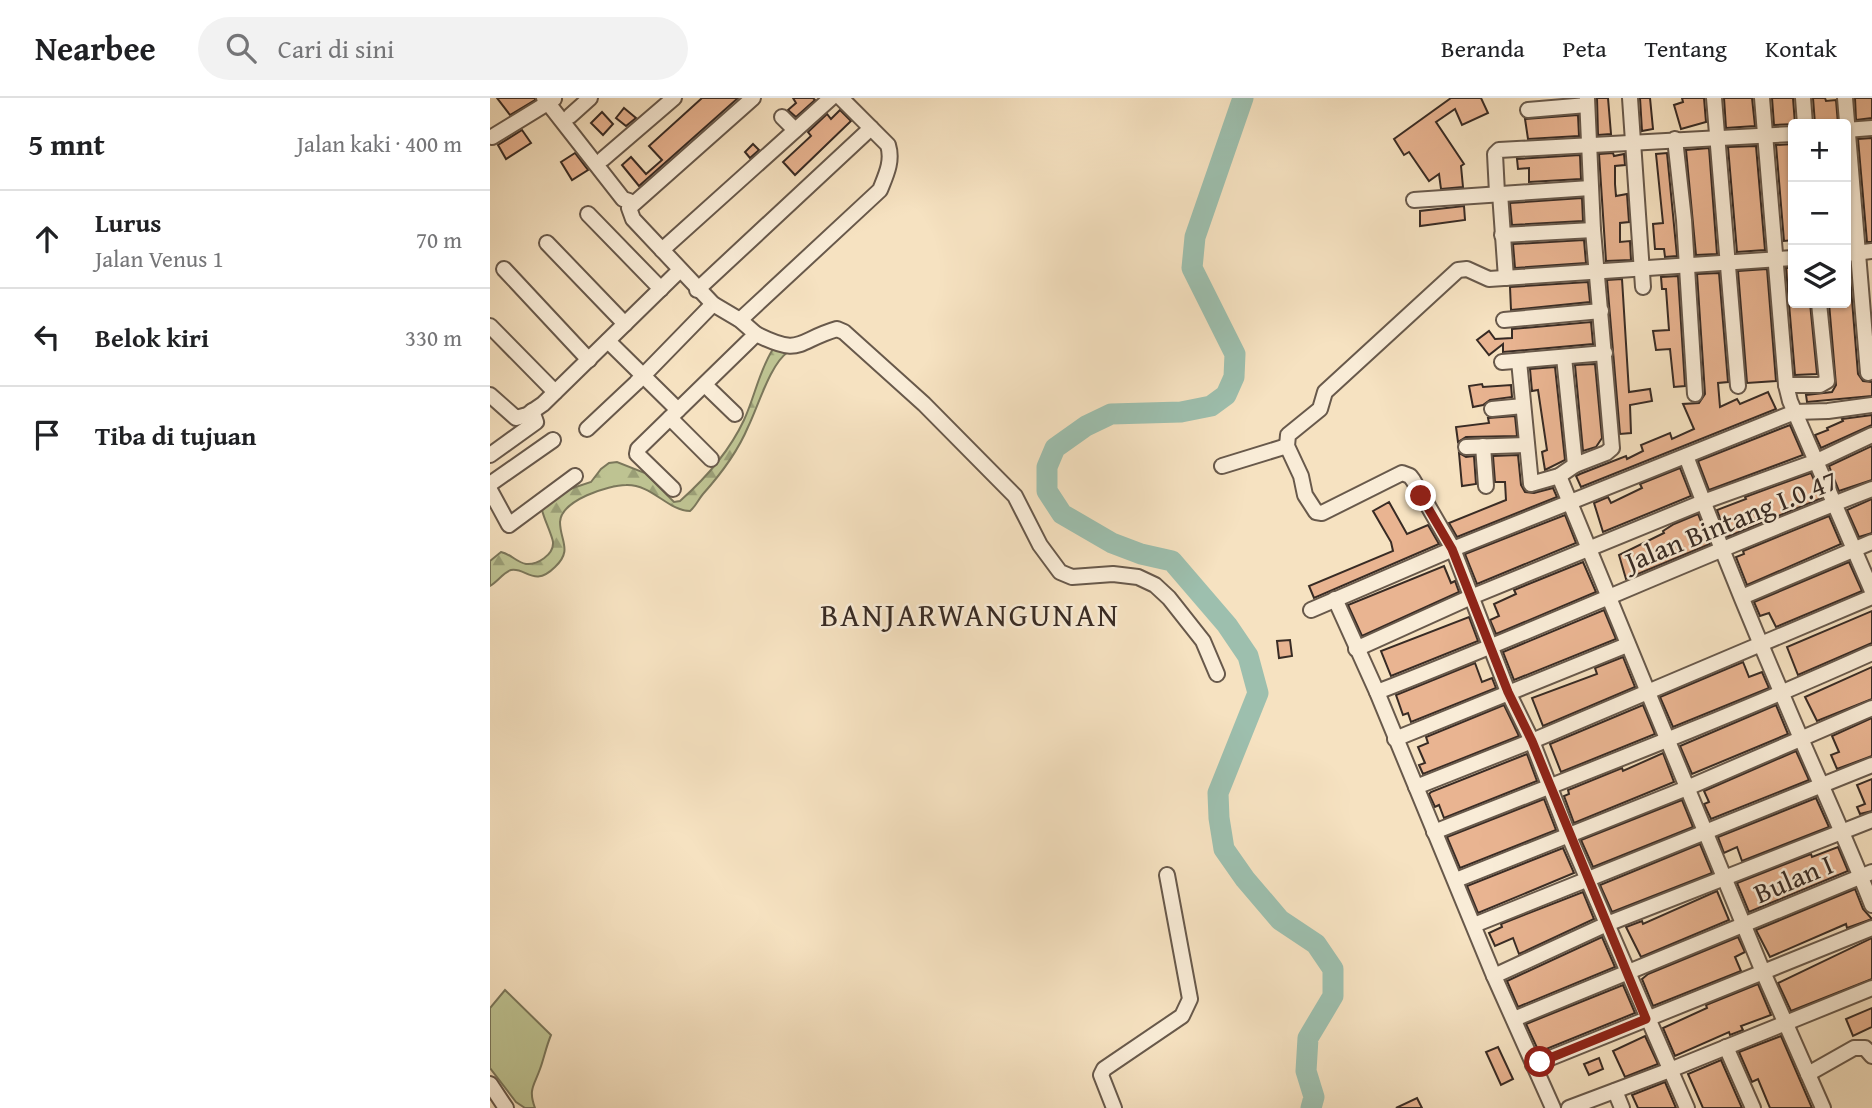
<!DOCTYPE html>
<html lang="id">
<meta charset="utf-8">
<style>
body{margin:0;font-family:"Gentium Book Plus",serif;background:#f2f2f2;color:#202124}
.controls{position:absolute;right:21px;top:21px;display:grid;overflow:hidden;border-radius:7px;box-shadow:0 2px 5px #0004}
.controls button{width:63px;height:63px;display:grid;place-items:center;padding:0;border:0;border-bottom:2px solid #e0e0e0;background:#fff;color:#202124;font:35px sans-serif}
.stop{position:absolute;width:21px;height:21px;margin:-16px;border:5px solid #8f2418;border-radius:50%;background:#fff}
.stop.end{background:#8f2418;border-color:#fff;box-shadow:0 2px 7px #0008}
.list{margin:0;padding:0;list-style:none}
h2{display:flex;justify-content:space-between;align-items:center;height:91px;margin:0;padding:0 28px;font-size:30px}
h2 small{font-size:23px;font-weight:400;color:#757577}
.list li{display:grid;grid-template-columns:46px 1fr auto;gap:21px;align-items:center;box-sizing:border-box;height:98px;padding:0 28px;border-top:2px solid #e0e0e0}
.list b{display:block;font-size:26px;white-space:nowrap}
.list p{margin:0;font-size:23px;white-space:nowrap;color:#757577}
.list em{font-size:23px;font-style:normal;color:#757577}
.icon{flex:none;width:38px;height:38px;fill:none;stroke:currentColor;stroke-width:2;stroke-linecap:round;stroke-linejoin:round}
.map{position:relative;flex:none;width:1382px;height:1010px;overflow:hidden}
header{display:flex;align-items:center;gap:42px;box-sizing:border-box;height:98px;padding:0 35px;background:#fff;border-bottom:2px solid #e0e0e0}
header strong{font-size:33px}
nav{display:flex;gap:38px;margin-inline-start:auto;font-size:24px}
.search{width:490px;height:63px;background:#f2f2f2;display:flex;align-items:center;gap:18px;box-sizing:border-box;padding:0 24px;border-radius:38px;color:#757577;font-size:26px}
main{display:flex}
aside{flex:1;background:#fff}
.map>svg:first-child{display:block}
.green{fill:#bec392;stroke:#7b775b;stroke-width:2}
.forest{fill:url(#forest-firs);stroke:#7b775b;stroke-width:2}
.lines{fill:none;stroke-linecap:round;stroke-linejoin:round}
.river{stroke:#9dbfae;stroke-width:21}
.building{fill:#e9b491;stroke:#382b24;stroke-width:2}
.minor-casing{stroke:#68594b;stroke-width:18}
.minor{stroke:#f9ecd7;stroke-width:14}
.route{stroke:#8f2418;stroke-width:9}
.labels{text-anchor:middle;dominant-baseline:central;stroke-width:5;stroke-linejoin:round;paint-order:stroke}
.street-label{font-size:28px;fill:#382b24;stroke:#f9ecd7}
.quarter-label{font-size:32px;letter-spacing:2px;fill:#382b24;stroke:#f9ecd7}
</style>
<header>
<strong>Nearbee</strong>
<div class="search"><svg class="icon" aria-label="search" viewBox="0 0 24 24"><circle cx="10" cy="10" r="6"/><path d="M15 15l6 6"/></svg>Cari di sini</div>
<nav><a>Beranda</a><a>Peta</a><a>Tentang</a><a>Kontak</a></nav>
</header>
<main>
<aside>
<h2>5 mnt<small>Jalan kaki · 400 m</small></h2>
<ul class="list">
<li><svg class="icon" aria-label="ahead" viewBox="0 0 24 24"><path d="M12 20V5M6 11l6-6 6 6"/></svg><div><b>Lurus</b><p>Jalan Venus 1</p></div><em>70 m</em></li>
<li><svg class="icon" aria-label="left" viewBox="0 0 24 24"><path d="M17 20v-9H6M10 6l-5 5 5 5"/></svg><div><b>Belok kiri</b></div><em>330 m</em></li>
<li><svg class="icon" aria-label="arrive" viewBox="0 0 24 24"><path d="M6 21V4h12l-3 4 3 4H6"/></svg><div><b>Tiba di tujuan</b></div></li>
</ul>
</aside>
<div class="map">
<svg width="1382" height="1010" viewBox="0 0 1382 1010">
<defs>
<pattern id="forest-firs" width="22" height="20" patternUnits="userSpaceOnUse" patternTransform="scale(1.75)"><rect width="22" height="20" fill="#bec392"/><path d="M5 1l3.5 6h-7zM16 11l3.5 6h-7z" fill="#9b9f77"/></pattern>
</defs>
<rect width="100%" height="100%" fill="#f6e2c1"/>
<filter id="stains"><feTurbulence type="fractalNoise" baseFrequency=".00286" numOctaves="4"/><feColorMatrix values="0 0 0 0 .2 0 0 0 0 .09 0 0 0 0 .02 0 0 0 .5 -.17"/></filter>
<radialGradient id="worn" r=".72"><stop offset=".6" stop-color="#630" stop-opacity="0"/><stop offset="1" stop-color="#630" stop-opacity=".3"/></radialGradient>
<!-- green -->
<path class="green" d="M15,892l46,45c-5,12 -7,23 -11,34 -6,17 -12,20 -5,39h-10l-9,-6 -26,-34v-60z"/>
<!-- forest -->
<path class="forest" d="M283,251l15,3c-18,12 -30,55 -40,75 -10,24 -28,48 -45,67 -5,6 -7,12 -13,17 -22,0 -38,-27 -64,-26 -17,0 -65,15 -66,37 0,19 13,28 -5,45 -21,21 -29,0 -44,3 -7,2 -14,12 -21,16v-25l11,-9c10,2 15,10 25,12 11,1 28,-9 27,-22 -1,-7 -9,-23 -11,-32l22,-19 27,-9 10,-13 8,-6 8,-1 28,11 29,29 6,-1c26,-23 49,-49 64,-81 11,-24 15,-49 29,-71z"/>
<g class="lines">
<!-- river -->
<path class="river" d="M753,0l-48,139 -3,31 43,86 -1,23 -8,18 -15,11 -30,6 -70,2 -25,12 -31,22 -8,19v24l15,23 50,29 29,11 31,7 55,64 21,31 10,37 -40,100 1,25 5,31 21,30 35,41 36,24 17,25v27l-25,42 -2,33 8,26 -3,11"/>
</g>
<!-- building -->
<g class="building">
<path d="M7,0h38v2l-25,15z"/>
<path d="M212,0h36l-99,88 -17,-21 9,-8 15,17 16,-14 -13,-14z"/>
<path d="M303,0h20l2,2 -19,17 -8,-7 8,-7z"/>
<path d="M961,0h30l7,15 -26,12 -7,-16 -19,13 28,42 -3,2 2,21 -22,2 -2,-15 -10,7 -20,-29 -5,3 -10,-16z"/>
<path d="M1107,0h11l3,36 -13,1z"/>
<path d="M1150,0h10l3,31 -11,2z"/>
<path d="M1192,0h22l2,24 -25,7 -7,-24 9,-3z"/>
<path d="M1234,0h28l3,28 -29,2z"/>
<path d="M1282,0h21l2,26 -21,1z"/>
<path d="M1323,0h12l1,3 10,-1 2,24h-23z"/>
<path d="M1365,0h17v20l-16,2z"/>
<path d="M134,10l12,10 -10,8 -10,-8z"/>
<path d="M350,12l11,11 -56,54 -12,-13 28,-26 -3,-4 19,-18 4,5z"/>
<path d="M112,14l11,12 -10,11 -12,-12z"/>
<path d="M1088,17l1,21 -51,3 -3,-20z"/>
<path d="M32,32l9,13 -25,16 -8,-14z"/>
<path d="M1382,40v104h-5l-9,-103z"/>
<path d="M263,46l6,6 -9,8 -5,-6z"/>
<path d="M1303,46v96l-9,1 -8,-96z"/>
<path d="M1266,48l9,104 -28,2 -9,-105z"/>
<path d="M1219,50l8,106 -21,1 -10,-105z"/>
<path d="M85,55l13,17 -16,10 -11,-18z"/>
<path d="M1123,55l1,3 10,-2 1,11 -10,1v18l1,12 11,-2 2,28 -9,1v19l10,-1 1,19 -25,1 -7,-107z"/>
<path d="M1177,55l10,103 -12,1 -1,-8h-9l-2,-25 10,-1 -7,-69z"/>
<path d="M1090,57l1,24 -52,3v-14l-11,1 -1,-10z"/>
<path d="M1092,100l1,23 -71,4 -2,-22z"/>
<path d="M974,108l1,14 -45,6v-15z"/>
<path d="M1094,142l2,23 -71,5 -2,-24z"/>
<path d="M1356,165h3l9,111 5,7 9,1v14l-65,6 -1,-7 26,-3 4,-7 -7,-82h17z"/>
<path d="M1296,170h7v35h17l7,71 -22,1z"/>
<path d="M1277,171l9,112 -29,2 -9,-112z"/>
<path d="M1229,175l9,109 -10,1 2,24 17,-8 3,5 28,-12 8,17 -195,78 -5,-11 4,-2 46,-18 1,3 16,-8 -2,-6 29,-12 2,6 22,-10 -11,-25 16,-1 6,-9 -8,-120z"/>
<path d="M1188,178l7,110 -11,1 -4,-38 -14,1 -3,-19 16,-1 -3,-41h-4l-1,-12z"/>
<path d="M1132,181l7,113 21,-3 2,12 -22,4 1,28 -11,1 -13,-154z"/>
<path d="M1098,184l2,20 -79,8 -1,-23z"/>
<path d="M1101,224l2,22 -90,8v-8l-14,11 -12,-15 12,-9 6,8 17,-1v-9z"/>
<path d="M1105,266l7,74 -6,9 -13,4 -8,-86z"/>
<path d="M1065,269l10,93 -20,10 -3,-18 5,-2 -9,-60 -6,1 -2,-22z"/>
<path d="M992,286l1,3 28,-2 1,12 -22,3 -7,5 -10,2 -4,-21z"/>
<path d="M1382,317v10l-51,23 -6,-13 13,-5 -1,-2 16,-7 -1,-2z"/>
<path d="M1025,318l2,20 -51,1 -8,5 -2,-15 33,-4 -1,-5z"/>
<path d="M1300,327l13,30 -94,35 -11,-29z"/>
<path d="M1382,348v34l-33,11 -10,-25z"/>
<path d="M969,355l7,4 8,-1 2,28 -14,2z"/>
<path d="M1028,357l3,30 4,7 9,1 19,-5 4,9 -100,40 -8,-14 57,-23 -1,-18h-10l-2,-26z"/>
<path d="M1190,370l11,28 -88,36 -9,-29 14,-6 3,6 31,-15 -2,-4z"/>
<path d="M1321,375l11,25 -95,39 -10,-27 29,-11 -1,-2z"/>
<path d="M1382,401v34l-13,4 -12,-27z"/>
<path d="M899,404l18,32 21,-9 11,19 -125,54 -5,-12 84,-35 -2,-9 -18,-31z"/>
<path d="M1208,416l12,30 -84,35 -7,-24 45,-22 -1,-2 11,-7z"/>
<path d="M1075,417l11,28 -99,41 -12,-30z"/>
<path d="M1339,418l12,28 -94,41 -11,-28 8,-3 -1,-3z"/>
<path d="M1093,464l13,30 -100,42 -6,-14 9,-4 -5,-12 22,-10 -2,-4z"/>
<path d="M1359,464l13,29 -86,36 -7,-14 -9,3 -6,-14z"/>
<path d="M954,468l7,17 4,-2 4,11 -97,44 -14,-31z"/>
<path d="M1114,512l12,29 -102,41 -11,-28z"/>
<path d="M1382,513v32l-74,32 -11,-28z"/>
<path d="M979,519l9,24 -87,35 -10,-25z"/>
<path d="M800,542l2,16 -13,2 -2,-17z"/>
<path d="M1133,559l12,30 -92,39 -11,-28 65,-24 -2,-6z"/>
<path d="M1253,564l6,15 13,-5 7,16 -96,39 -13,-30z"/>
<path d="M985,565l7,19 10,-4 4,10 -85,34 -3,-9 -5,2 -7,-20z"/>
<path d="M1382,569v32l-55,22 -12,-24z"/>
<path d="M1014,607l15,31 -96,38 -4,-9 6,-2 -7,-16 10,-4 -2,-6z"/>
<path d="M1153,607l12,29 -94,38 -11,-28z"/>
<path d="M1286,607l12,29 -96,40 -12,-28z"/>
<path d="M1382,620v38l-35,13 -6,-14 8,-3 -7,-16z"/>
<path d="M1306,653l13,29 -98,39 -7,-15 5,-2 -5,-11z"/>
<path d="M1173,655l11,29 -100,41 -10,-27 5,-2 -1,-4 54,-22 1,3z"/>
<path d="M1037,656l10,27 -93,37 -5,-13 -4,2 -6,-13 2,-2z"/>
<path d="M1382,681v32l-12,3 -3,-7 8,-3 -8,-19z"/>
<path d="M1326,700l13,29 -87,34 -5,-14 -13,6 -6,-16z"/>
<path d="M1054,701l12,31 -96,38 -13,-31z"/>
<path d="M1192,702l11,27 -100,40 -12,-27z"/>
<path d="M1210,746l12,29 -100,39 -12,-27z"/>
<path d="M1348,749l10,24 -99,41 -12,-29 74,-29 1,3z"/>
<path d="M1073,750l11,25 -96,40 -11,-27z"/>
<path d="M1365,791l8,20 9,10 -25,9 -1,-4 -76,33 -14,-27z"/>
<path d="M1227,793l12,29 -88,37 -15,-30 16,-6 1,3z"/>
<path d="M1093,794l11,27 -75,35 -6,-16 -18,8 -6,-13 13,-6 -1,-3z"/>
<path d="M1112,839l13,30 -97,40 -11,-26z"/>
<path d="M1248,839l7,15 -10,5 6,14 -88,35 -11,-27 6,-5z"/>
<path d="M1382,840v41l-81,32 -13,-28z"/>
<path d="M1268,886l13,31 -30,11 2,4 -13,5 -1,-3 -54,24 -12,-28 44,-20 -1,-3z"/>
<path d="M1133,887l12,28 -96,39 -13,-28z"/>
<path d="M1382,910v19l-19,9 -7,-17z"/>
<path d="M1155,938l13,28 -33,13 -12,-26z"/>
<path d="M1291,938l31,72h-42l-12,-29 -6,3 -13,-30z"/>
<path d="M1008,949l15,32 -12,6 -15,-33z"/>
<path d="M1109,960l4,11 -14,6 -5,-11z"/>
<path d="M1231,962l21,48h-39l-15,-34z"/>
<path d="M1175,984l11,26h-38l-6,-13z"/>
<path d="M927,1000l5,10h-26z"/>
</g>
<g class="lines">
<defs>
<g id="minor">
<path d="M54,0l79,101 6,2"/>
<path d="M1140,0l13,189"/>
<path d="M1224,0l24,288"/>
<path d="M1272,0l24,287 4,16 82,190"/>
<path d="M1313,0l2,26"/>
<path d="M1355,0l23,275"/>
<path d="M1038,12l59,-5"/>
<path d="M80,18l20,-18"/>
<path d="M292,19l13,13"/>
<path d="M1356,32l26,-2"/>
<path d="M2,39l62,-38"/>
<path d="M1185,41l9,81 11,174"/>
<path d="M113,61l71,-61"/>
<path d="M1007,95l-2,-39 4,-4 294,-16"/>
<path d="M1010,95l6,85"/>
<path d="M924,102l176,-12"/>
<path d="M98,116l73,75"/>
<path d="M1012,137l91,-5"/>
<path d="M57,145l78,81"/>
<path d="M172,152l169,-152"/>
<path d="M1356,156l26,-3"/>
<path d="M14,171l85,91"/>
<path d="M207,192l174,-162"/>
<path d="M250,222l140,-130c6,-15 13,-29 8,-45l-47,-47"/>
<path d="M1014,222l97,-9"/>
<path d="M0,228l65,66"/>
<path d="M266,236c46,23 40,7 81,-5l7,3 80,72 91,92 25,49 20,27 12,5 41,-3 25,3 17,8 14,13 34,43 14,33"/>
<path d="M118,243l70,69"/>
<path d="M1074,259l11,108"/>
<path d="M1029,263l12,123 28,-8 16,-11 31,-12 6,-5 -19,-218 -6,-132"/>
<path d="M1012,264l103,-9"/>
<path d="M215,287l30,29"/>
<path d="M1296,287h34l7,-4 -8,-78"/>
<path d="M0,297l26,23 11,-3 16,-11 137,-134"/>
<path d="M1002,311l31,-3"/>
<path d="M180,320l41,41"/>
<path d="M97,331l49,-46 77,-79"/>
<path d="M993,348l3,40"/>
<path d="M976,349l61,-2"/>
<path d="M0,357l46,-33 -4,-11"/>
<path d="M1196,358c30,80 62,159 96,238 29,70 62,139 90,211"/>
<path d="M732,368l65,-20"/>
<path d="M1069,378l204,496 60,136"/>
<path d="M0,386l63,-44"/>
<path d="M183,391l-36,-35 1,-5 118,-115 -16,-14 -27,-16 -80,-85 -4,-11 124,-110"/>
<path d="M0,392l19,35 66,-49"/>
<path d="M1252,499l130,-55"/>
<path d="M845,501l42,93 117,284 59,132"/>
<path d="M821,512l142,-61 342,-137 33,-1 44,-6"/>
<path d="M866,551l115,-52 232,-95 114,-41 55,-26"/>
<path d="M887,594c166,-64 328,-139 495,-203"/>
<path d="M905,641l232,-94"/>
<path d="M926,689l116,-46 340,-144"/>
<path d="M944,734c147,-58 294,-114 438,-179"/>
<path d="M966,782l231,-92 185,-80"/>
<path d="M984,827l398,-160"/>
<path d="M1004,878l113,-52 265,-104"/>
<path d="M1024,921l358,-147"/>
<path d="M1236,949l27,61"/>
<path d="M1043,967l339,-137"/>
<path d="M1318,976l46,-26h11l7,8"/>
<path d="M0,986l16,24"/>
<path d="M1125,993l7,17"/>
<path d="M624,1010l-13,-33 3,-6 78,-53 8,-17 -23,-124"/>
<path d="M1079,1010l101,-38 202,-82"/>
<path d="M1197,1010l-119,-274 -36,-93 -24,-49 -55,-143 -40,-69 -3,-4 -8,-3 -80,40 -6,-1 -11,-17 -4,-19 -14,-30 1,-11 32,-26 5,-17 133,-122 9,-1 22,10 304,-21"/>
</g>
</defs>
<!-- minor casing -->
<use href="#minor" class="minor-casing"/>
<!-- minor -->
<use href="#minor" class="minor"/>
</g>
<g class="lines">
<!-- route -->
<path class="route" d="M931,398l31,53 56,143 24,49 114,278 -106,43"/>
</g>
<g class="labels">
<!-- street labels -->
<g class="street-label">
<text transform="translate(1241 422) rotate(-22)">Jalan Bintang I.0.47</text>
<text transform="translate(1303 780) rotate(-23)">Bulan I</text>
</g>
<!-- quarter labels -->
<g class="quarter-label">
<text x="480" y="516">BANJARWANGUNAN</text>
</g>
</g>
<rect width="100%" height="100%" filter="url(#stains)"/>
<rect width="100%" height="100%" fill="url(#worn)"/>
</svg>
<div class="controls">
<button>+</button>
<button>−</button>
<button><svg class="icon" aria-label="layers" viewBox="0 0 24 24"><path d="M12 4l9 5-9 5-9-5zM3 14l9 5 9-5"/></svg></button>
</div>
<div class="stop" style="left:1050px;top:964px"></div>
<div class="stop end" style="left:931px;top:398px"></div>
</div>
</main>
